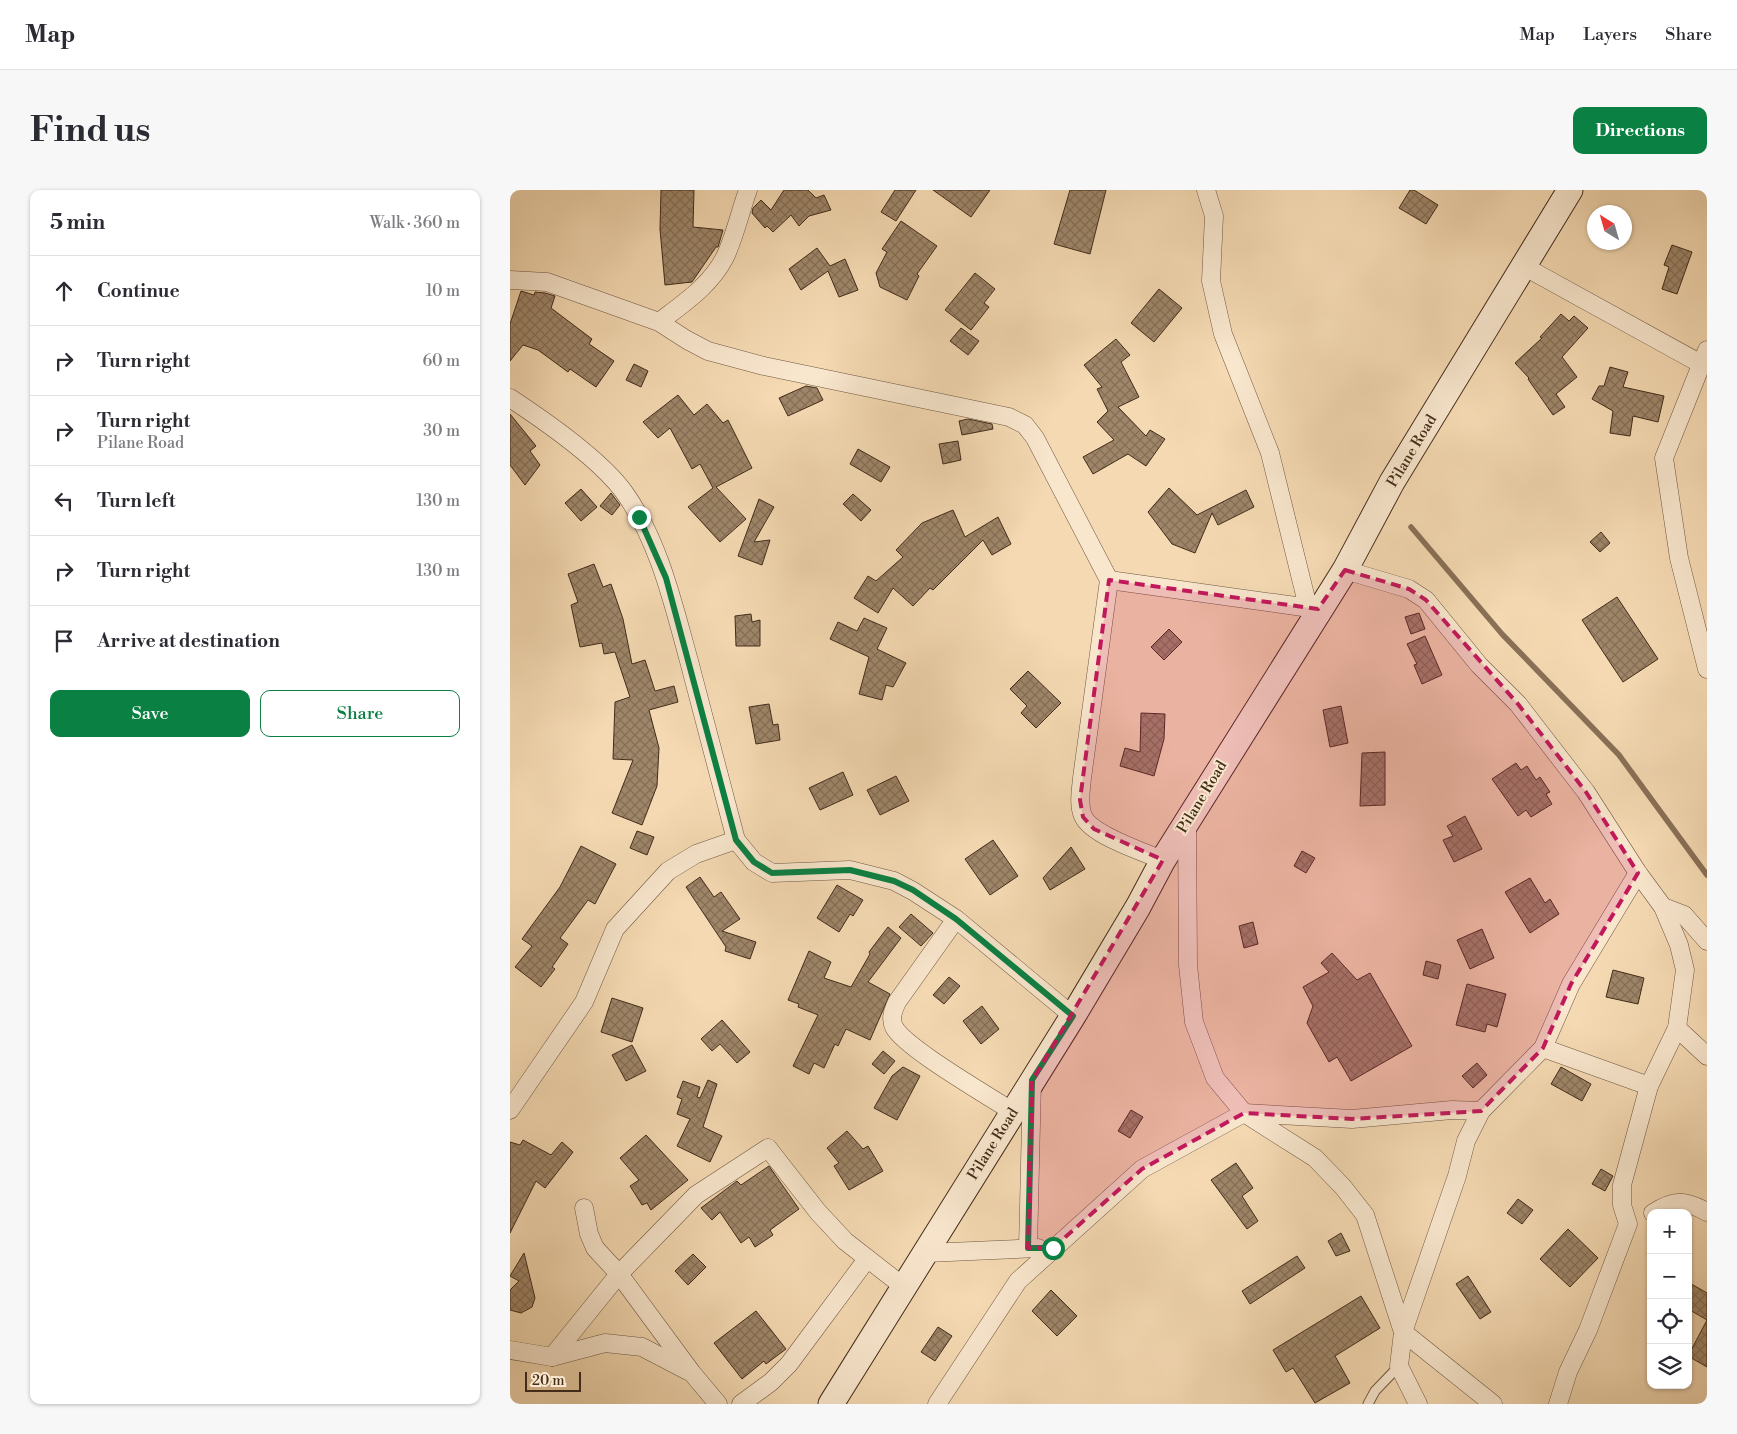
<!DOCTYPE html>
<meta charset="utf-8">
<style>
body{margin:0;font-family:"Libre Bodoni",serif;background:#f7f7f7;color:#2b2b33}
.controls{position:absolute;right:15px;bottom:15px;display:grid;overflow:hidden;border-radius:10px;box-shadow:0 1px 4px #0004}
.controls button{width:45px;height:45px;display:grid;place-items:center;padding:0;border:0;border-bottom:1px solid #e1e1e2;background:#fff;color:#2b2b33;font:25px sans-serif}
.compass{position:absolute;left:1077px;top:15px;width:45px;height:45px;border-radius:50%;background:#fff;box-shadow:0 1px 4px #0004;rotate:323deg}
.scale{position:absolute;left:15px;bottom:12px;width:56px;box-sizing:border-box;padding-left:5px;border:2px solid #432c1a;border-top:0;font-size:14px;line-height:18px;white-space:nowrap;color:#432c1a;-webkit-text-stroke:4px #f8e6cd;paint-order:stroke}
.stop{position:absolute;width:15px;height:15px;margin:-11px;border:4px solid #0b8043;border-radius:50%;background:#fff}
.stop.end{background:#0b8043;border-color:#fff;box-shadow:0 1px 5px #0008}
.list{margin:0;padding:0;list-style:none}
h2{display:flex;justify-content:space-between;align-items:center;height:65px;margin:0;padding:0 20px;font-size:21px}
h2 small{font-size:16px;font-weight:400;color:#7c7c81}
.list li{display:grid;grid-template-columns:32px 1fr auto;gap:15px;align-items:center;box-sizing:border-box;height:70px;padding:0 20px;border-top:1px solid #e1e1e2}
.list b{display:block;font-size:19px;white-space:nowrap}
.list p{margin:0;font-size:16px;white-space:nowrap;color:#7c7c81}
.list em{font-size:16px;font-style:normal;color:#7c7c81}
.actions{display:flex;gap:10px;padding:15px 20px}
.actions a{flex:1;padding:11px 0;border:1px solid #0b8043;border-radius:10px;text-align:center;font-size:18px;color:#0b8043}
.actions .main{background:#0b8043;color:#fff}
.icon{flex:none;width:28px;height:28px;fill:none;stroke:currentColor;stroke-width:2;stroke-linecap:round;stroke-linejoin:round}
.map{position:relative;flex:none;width:1197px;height:1214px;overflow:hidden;border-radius:10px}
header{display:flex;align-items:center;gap:30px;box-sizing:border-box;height:70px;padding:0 25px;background:#fff;border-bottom:1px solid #e1e1e2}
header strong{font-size:24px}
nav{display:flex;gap:28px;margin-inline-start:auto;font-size:18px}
.intro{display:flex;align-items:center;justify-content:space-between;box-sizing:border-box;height:120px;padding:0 30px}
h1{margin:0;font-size:35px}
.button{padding:12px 22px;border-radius:10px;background:#0b8043;color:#fff;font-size:18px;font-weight:700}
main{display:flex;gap:30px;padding:0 30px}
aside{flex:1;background:#fff;border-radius:10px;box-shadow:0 1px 4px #0004}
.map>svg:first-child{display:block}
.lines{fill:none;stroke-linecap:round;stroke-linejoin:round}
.stream{stroke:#897056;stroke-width:5.5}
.building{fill:url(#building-cross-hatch);stroke:#432c1a}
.service-casing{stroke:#6f5740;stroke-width:11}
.minor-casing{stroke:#6f5740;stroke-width:19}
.secondary-casing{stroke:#432c1a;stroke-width:27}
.service{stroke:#f8e6cd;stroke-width:9}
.minor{stroke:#f8e6cd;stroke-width:18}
.secondary{stroke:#f8e6cd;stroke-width:25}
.route{stroke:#0b8043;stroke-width:6}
.marked{fill:#c2185b;fill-opacity:0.2;stroke:#c2185b;stroke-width:4;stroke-dasharray:10 6;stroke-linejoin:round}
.labels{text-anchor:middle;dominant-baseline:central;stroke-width:4;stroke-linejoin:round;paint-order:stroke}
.street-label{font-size:15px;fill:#432c1a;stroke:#f8e6cd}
</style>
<header>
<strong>Map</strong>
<nav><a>Map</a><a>Layers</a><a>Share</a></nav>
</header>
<div class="intro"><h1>Find us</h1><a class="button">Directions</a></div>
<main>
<aside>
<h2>5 min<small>Walk · 360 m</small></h2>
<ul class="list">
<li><svg class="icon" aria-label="ahead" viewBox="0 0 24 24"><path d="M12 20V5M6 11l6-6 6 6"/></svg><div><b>Continue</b></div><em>10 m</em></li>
<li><svg class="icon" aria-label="right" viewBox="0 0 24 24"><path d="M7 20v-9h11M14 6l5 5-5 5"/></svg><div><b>Turn right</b></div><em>60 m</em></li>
<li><svg class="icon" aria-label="right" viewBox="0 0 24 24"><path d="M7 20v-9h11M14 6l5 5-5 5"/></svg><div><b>Turn right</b><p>Pilane Road</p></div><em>30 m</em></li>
<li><svg class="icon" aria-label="left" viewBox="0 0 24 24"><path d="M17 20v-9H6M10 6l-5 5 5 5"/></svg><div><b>Turn left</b></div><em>130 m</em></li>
<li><svg class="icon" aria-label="right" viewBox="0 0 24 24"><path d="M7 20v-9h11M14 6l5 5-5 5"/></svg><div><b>Turn right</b></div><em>130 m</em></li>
<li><svg class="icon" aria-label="arrive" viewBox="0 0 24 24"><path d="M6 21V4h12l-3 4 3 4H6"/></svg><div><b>Arrive at destination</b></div></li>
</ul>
<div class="actions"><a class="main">Save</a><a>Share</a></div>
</aside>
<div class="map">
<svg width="1197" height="1214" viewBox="0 0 1197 1214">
<defs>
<pattern id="building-cross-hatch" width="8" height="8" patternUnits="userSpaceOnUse" patternTransform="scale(1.25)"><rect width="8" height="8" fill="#9f8669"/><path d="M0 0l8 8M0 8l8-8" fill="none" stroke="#836e56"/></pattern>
</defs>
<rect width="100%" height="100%" fill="#f4d9b2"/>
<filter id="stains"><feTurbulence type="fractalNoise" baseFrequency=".004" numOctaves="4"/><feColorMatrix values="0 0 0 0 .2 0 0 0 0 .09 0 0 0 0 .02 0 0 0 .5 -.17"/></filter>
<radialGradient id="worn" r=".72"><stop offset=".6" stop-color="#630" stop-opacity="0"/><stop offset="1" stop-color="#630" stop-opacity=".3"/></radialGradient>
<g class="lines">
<!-- stream -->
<path class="stream" d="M901,337l91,107 117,121 88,120"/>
</g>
<!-- building -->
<g class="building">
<path d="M151,0h33l-1,37 30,3 -5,17h-2l-24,35 -27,3 -5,-56z"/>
<path d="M274,0h24l8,8 8,-3 7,15 -22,6 -10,10 -8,-11 -18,17 -6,-6 -2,2 -13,-15 1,-5 8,-8 10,10z"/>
<path d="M385,0h21l-20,31 -15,-9z"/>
<path d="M423,0h57l-19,27z"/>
<path d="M560,0h36l-16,64 -36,-10z"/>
<path d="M900,0h4l24,15 -12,19 -27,-16z"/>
<path d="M391,31l36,25 -20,28 2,2 -12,24 -27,-13 -4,-14 11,-21 -5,-3z"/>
<path d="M1162,55l20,7 -15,42 -15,-5 7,-22 -5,-2z"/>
<path d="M307,58l13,18 15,-7 13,31 -19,7 -11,-26 -27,19 -12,-21z"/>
<path d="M465,83l20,16 -11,14 5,4 -18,23 -26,-20z"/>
<path d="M649,99l23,19 -28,34 -23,-19z"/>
<path d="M11,101l13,4 1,-3 10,1 10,3 -4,12 41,31 -3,5 25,17 -18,26 -26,-18 -2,3 -30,-22 -15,-5 -13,16v-37z"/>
<path d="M1051,124l8,7 5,-5 14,12 -26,29 15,20 -21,17 9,13 -12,8 -25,-36 1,-1 -14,-15 27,-25 -2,-1z"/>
<path d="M451,138l18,13 -11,14 -18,-14z"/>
<path d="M606,149l14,16 -9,7 18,35 -21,10 28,29 4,-6 15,9 -19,27 -18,-12 -35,20 -10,-17 31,-17 -17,-18 11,-11 -11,-22 5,-2 -18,-22z"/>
<path d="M124,174l14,7 -7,16 -15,-7z"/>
<path d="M1100,177l18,5 -5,15 41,9 -6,26 -25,-6 -3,20 -20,-3 3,-22 -21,-12 7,-13h5z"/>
<path d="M296,196l11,2 6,12 -35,16 -9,-18z"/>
<path d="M168,205l16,20 13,-11 16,19 5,-3 24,48 -36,19 30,32 -26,23 -32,-35 25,-19 -13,-24 -8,5 -22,-41 -12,10 -15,-16z"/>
<path d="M0,224l26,32 -6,5 10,14 -15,20 -15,-20z"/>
<path d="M458,229l24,5 1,5 -31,6 -3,-14z"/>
<path d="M448,251l3,19 -18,4 -4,-20z"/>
<path d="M348,259l32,18 -9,15 -31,-18z"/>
<path d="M659,298l28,27 49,-25 8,17 -36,18 -6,-12 -17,40 -23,-9 -24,-32z"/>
<path d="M71,299l16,18 -16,14 -16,-18z"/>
<path d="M101,303l9,12 -8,10 -12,-9z"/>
<path d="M343,304l18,16 -10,11 -18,-17z"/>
<path d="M249,309l15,8 -20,35 16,-2 -8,25 -24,-9z"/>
<path d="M443,320l12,27 33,-20 13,27 -19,11 -9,-15 -50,50 -3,-2 -17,18 -20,-18 -15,25 -24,-15 14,-22 8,5 27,-24 -7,-7 26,-27z"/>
<path d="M1091,342l9,11 -10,9 -10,-10z"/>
<path d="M84,374l9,23 8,-3 12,35 9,45 13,-4 10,31 19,-5 4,16 -29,8 10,38 -2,38 -15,39 -30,-12 21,-53 -20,-1 2,-57 15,-5 -15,-45 -11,2 -2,-11 -22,4 -9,-42 7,-3 -10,-28z"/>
<path d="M1107,407l41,62 -35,23 -41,-62z"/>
<path d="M909,423l6,16 -14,5 -6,-17z"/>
<path d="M241,424l1,8 8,-2v26h-24l-1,-30z"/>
<path d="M354,428l23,10 -10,21 29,14 -13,24 -7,-2 -4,15 -23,-6 10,-37 -39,-18 8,-17 19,9z"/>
<path d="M659,439l13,13 -18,18 -13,-13z"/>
<path d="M915,446l17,39 -20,9 -8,-19 3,-1 -10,-20z"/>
<path d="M518,481l33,32 -25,25 -15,-15 6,-7 -17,-17z"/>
<path d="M259,514l4,21 5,-1 2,16 -24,4 -7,-37z"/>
<path d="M831,516l7,37 -18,4 -7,-37z"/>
<path d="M631,523l24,1 -1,25 -10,37 -34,-10 5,-18 15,4z"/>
<path d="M875,562v53l-25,1 2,-53z"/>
<path d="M1006,573l5,7 6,-4 9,14 4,-3 10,15 -4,2 6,10 -21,13 -5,-7 -8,6 -26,-37z"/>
<path d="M333,582l10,23 -33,15 -11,-22z"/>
<path d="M386,586l13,25 -29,14 -13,-25z"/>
<path d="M955,626l17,33 -28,13 -11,-22 10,-4 -6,-10z"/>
<path d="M127,641l17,6 -7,18 -17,-7z"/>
<path d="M483,650l25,36 -28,19 -25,-36z"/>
<path d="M71,656l35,18 -21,40 -7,-4 -28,38 8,6 -16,23 3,2 -14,18 -26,-20 17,-21 -10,-7 38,-52z"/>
<path d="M561,657l14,22 -35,21 -7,-12z"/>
<path d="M792,661l13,7 -9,15 -12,-7z"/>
<path d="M190,687l14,20 7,-5 19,27 -18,12 34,11 -6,17 -25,-8 1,-4 -40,-60z"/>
<path d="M1020,688l15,25 5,-4 9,15 -29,19 -25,-41z"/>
<path d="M327,695l26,15 -10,16 -3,-2 -11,18 -22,-14z"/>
<path d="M401,724l22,19 -12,13 -22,-19z"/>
<path d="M743,732l5,22 -14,4 -5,-22z"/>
<path d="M378,737l13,11 -33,44 22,12 -20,46 -24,-11 -8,17 -3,-2 -11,24 -10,-5 -5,11 -16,-8 25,-51 -20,-8 1,-3 -11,-4 21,-49 22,11 -7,16 27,9 19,-33 -1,-2z"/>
<path d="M972,739l12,29 -24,11 -13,-29z"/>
<path d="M822,763l25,27 13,-7 42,73 -61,35 -14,-24 -8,5 -22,-39 6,-17 -10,-19 26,-15 -8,-9z"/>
<path d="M916,771l15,4 -3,14 -15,-4z"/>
<path d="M1103,780l31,8 -6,26 -32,-7z"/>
<path d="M439,787l11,9 -16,18 -11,-9z"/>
<path d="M957,794l39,10 -9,33 -10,-3 -2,8 -29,-7z"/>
<path d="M102,808l31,10 -11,34 -31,-10z"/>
<path d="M472,816l17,23 -18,15 -18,-23z"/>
<path d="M212,830l28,32 -13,11 -17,-19 -8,7 -11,-12z"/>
<path d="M122,855l14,26 -20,10 -14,-26z"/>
<path d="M373,861l12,10 -11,13 -12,-10z"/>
<path d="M967,873l10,12 -14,13 -11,-12z"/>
<path d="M393,877l17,9 -23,44 -23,-12 18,-32z"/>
<path d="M1051,877l30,17 -9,17 -31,-17z"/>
<path d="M198,890l9,4 -14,43 19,9 -12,26 -33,-16 13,-27 -13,-5 5,-15 -5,-2 6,-16 17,6 -3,10 3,1z"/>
<path d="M621,920l12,7 -13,21 -12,-7z"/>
<path d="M337,941l16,18 5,-3 15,25 -34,19 -15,-24 5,-3 -12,-15z"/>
<path d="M136,945l42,45 -37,30 -4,-7 -5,2 -12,-19 9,-6 -19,-22z"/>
<path d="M13,950l28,15 11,-13 11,10 -28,36 -9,-7 -26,52v-91l10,3z"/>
<path d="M726,973l17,25 -11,8 16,25 -11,8 -36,-49z"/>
<path d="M259,976l30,43 -29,21 3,5 -18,12 -6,-10 -8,6 -21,-31 -8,8 -11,-12 36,-27 4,4z"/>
<path d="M1091,979l12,7 -8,15 -13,-7z"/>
<path d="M1008,1009l15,11 -11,14 -15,-11z"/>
<path d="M1058,1039l30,29 -28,29 -30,-28z"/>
<path d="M831,1043l9,18 -14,5 -8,-15z"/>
<path d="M14,1063l11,45 -3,9 -11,6 -11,-3v-20l9,-9 -9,-5z"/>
<path d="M183,1064l13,13 -18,18 -13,-14z"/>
<path d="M787,1066l8,12 -55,36 -8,-13z"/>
<path d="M958,1086l23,36 -11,7 -24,-35z"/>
<path d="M1178,1092l19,11v74l-19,-11 19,-36 -19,-11z"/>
<path d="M541,1100l26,26 -20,20 -25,-25z"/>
<path d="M851,1106l19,32 -45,28 15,27 -35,20 -22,-35 -7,4 -13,-22z"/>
<path d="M246,1121l30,38 -20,15 -2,-3 -22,18 -28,-36z"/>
<path d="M428,1137l14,9 -17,25 -14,-9z"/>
</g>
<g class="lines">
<defs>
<path id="service" d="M858,1214l7,-13 24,-25"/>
<g id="minor">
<path d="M696,0l8,26 -3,65 12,53 47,119 38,154"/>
<path d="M1015,77l178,98"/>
<path d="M0,90l37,2 112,40 28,18 21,11 56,15 245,51 16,8 10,13 74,142 -27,198c-1,12 -4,26 1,38 8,19 60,36 80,44"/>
<path d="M149,132c25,-19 52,-37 66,-65 10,-21 15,-45 23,-67"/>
<path d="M1197,160l-43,108 15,100 28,111"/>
<path d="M0,208c35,23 89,60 114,94 35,49 49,111 65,169 16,60 31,120 47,179l18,22 18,11 78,-3 44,11 19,10 43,28 117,97"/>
<path d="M835,380l64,19 17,11 53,65 39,39 68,88 52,81 25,34 21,8 23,26"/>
<path d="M599,390l208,29"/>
<path d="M677,633l1,142 6,57 21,56 29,35 71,45 28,29 22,28 38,117 90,72"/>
<path d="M446,729l-59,83c-4,9 -7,16 -3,25 11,21 95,69 119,85"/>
<path d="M1167,838l30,28"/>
<path d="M1033,858l106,38"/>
<path d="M0,920l74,-108 31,-73 53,-58 28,-17 40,-14"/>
<path d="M74,1018l5,26 6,14 24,26 73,99 26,31"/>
<path d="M1143,1023c22,-14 32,-13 54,-1"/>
<path d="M518,1058l4,-167"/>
<path d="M416,1063l112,-5"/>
<path d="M0,1160l42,7 53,-14 37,4 46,24"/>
<path d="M42,1167l67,-83 77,-79 72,-47 50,64 27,29 59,46"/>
<path d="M231,1214l30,-22 18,-18 78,-105"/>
<path d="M427,1214l81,-123 124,-112 102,-56 108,6 100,-9 29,1"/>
<path d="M908,1214l-19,-38 4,-34 54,-156 9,-35 15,-30 62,-63 28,-64 67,-111"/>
<path d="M1048,1214l10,-32 20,-42 40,-106 -6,-19v-20l27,-99 28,-58 8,-58 -6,-25 -16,-38"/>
</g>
<path id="secondary" d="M321,1214l242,-388 65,-109 25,-47 182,-290 47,-88 178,-292"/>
</defs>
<!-- service casing -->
<use href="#service" class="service-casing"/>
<!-- minor casing -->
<use href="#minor" class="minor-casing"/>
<!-- secondary casing -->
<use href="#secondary" class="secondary-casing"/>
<!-- service -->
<use href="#service" class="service"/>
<!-- minor -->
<use href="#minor" class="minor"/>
<!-- secondary -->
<use href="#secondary" class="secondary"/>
</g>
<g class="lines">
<!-- route -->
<path class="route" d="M129,327l27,61 70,262 18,22 18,11 78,-3 44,11 19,9 43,29 117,97 -41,64 -4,168h25"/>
</g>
<!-- marked area -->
<path class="marked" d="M835,380l64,19 17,11 92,104 68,88 52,81 -67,111 -28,64 -62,63 -129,8 -108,-6 -102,56 -89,79h-25l4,-167 131,-221 -69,-31 -11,-12 -3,-17 29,-220 209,29z"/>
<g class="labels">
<!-- street labels -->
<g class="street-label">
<text transform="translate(902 261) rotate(-59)">Pilane Road</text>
<text transform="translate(692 607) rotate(-59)">Pilane Road</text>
<text transform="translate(483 954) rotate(-58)">Pilane Road</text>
</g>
</g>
<rect width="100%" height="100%" filter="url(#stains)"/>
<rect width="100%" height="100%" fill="url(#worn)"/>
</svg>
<div class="controls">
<button>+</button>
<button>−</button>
<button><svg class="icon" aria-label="locate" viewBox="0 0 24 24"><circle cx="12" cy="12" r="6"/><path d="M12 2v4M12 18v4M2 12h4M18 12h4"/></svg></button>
<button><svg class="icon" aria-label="layers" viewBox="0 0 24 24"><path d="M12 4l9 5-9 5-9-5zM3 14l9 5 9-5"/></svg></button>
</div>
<svg class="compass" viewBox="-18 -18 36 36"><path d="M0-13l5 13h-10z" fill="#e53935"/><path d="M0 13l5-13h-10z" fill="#7c7c81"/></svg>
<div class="scale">20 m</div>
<div class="stop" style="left:543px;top:1058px"></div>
<div class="stop end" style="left:129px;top:327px"></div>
</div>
</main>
